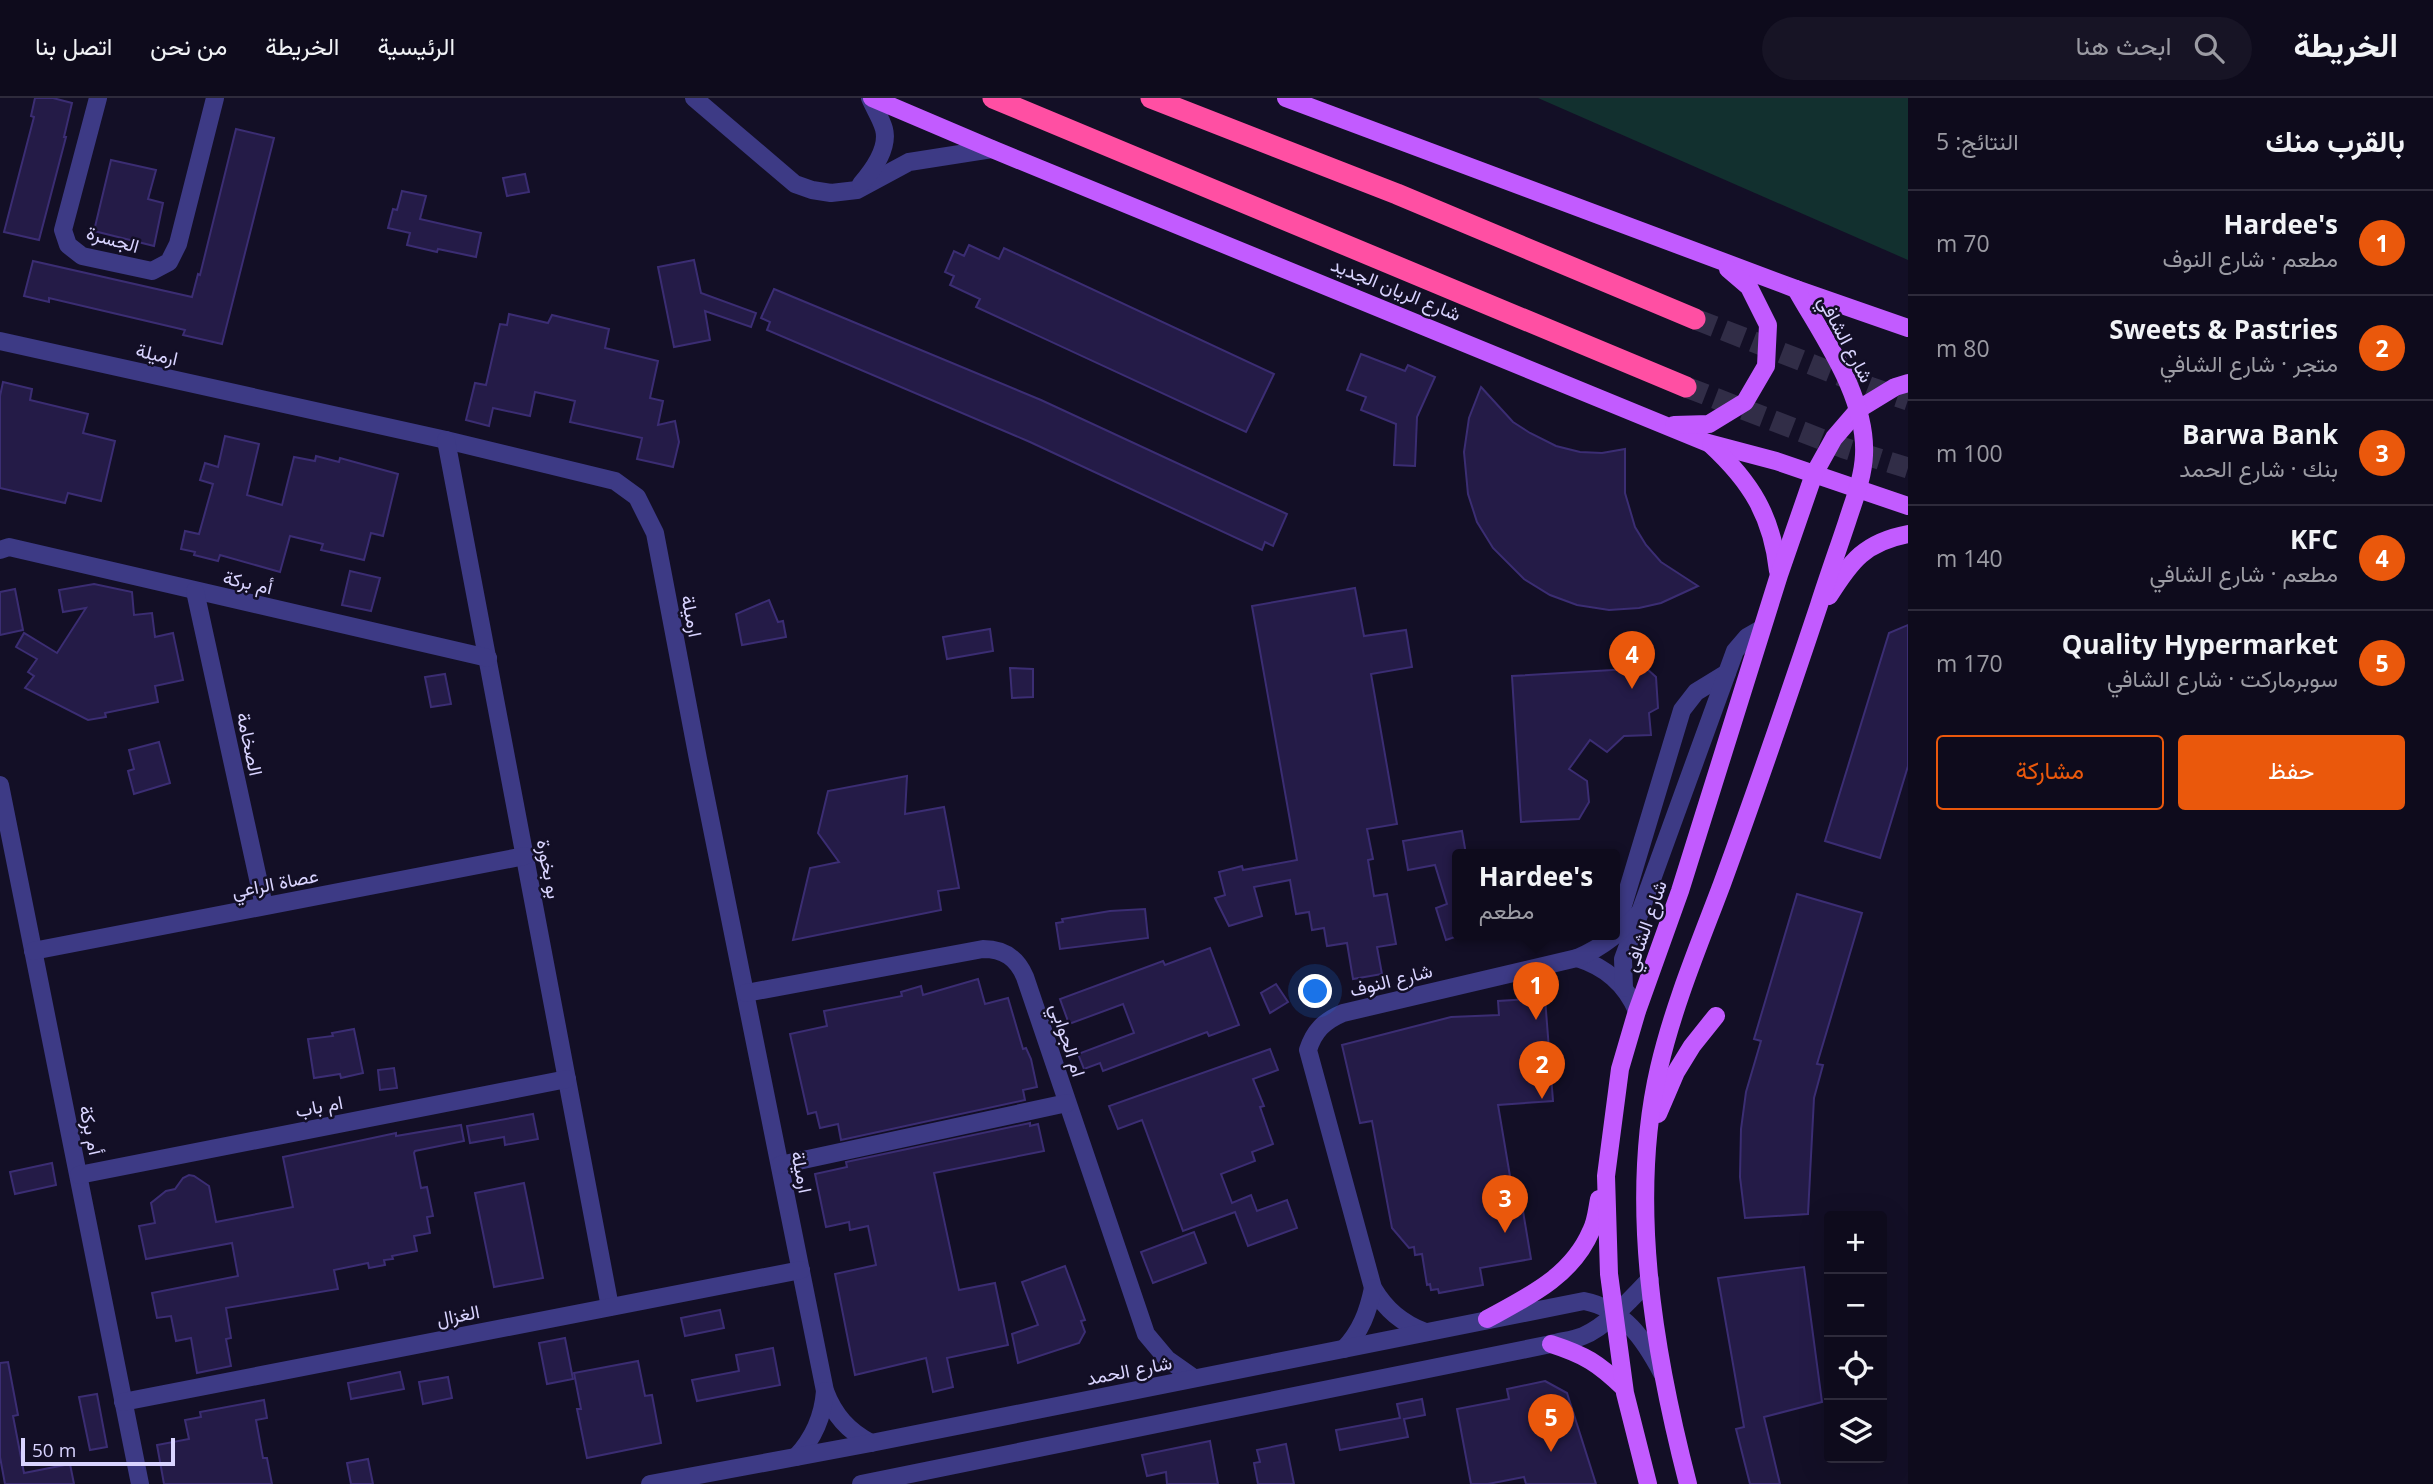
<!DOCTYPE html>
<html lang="ar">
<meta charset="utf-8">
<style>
body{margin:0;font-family:"Open Sans",Vazirmatn,sans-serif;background:#171425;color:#f1f3f6;direction:rtl}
.controls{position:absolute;right:21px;bottom:21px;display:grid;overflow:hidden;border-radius:7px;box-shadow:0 7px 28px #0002}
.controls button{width:63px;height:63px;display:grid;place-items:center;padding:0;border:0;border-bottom:2px solid #2e2b3b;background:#0e0b1c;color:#f1f3f6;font:35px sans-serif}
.scale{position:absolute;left:21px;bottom:18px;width:154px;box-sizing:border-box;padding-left:7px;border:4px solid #d9d4ff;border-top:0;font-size:19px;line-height:24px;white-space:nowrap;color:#d9d4ff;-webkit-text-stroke:5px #130f26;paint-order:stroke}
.you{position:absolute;left:1316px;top:894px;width:24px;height:24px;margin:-18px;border:5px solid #fff;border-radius:50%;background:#1a73e8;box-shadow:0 0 0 10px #1a73e833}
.badge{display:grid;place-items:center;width:46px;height:46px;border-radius:50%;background:#ea580c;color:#fff;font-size:23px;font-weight:700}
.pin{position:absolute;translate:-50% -58px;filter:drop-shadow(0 2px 4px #0008)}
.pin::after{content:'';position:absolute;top:37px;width:24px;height:21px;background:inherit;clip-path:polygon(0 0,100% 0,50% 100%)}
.popup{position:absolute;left:1452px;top:751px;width:168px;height:91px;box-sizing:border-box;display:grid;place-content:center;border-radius:7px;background:#0e0b1c;filter:drop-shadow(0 2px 5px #0005);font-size:23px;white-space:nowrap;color:#9b9ba3}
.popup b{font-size:26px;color:#f1f3f6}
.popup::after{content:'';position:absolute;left:50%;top:100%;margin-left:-14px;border:14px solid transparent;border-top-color:#0e0b1c}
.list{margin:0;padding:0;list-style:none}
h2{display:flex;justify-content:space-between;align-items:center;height:91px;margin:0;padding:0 28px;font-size:30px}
h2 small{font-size:23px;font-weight:400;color:#9b9ba3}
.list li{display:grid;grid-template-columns:46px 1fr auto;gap:21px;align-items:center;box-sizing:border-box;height:105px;padding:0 28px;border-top:2px solid #2e2b3b}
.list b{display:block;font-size:26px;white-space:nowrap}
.list p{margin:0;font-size:23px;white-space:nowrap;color:#9b9ba3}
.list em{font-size:23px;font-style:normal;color:#9b9ba3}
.actions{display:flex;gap:14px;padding:21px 28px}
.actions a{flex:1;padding:16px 0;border:2px solid #ea580c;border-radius:7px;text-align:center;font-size:24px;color:#ea580c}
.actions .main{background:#ea580c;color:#fff}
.icon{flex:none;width:38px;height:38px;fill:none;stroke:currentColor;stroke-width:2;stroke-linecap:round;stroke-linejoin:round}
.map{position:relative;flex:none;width:1908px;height:1386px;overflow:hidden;direction:ltr}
header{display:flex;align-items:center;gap:42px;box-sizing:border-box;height:98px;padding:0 35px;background:#0e0b1c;border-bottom:2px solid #2e2b3b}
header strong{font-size:33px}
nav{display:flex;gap:38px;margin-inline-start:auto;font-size:24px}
.search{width:490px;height:63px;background:#171425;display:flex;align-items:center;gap:18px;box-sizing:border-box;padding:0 24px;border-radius:38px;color:#9b9ba3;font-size:26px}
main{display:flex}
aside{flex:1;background:#0e0b1c}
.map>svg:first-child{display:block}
.green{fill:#12302f}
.building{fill:#241b47;stroke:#3b2d73;stroke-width:2}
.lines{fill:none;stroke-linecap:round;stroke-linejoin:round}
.highway-tunnel{stroke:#312d47;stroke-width:21;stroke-dasharray:21 10;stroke-linecap:butt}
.minor{stroke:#3d3a85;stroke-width:18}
.major{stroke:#c25bff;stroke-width:18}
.highway{stroke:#ff4fa3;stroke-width:21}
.labels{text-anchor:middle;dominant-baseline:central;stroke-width:5;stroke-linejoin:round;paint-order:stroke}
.street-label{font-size:19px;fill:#d9d4ff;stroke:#130f26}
</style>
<header>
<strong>الخريطة</strong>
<div class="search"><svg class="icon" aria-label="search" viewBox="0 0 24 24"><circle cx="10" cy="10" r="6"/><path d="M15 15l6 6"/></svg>ابحث هنا</div>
<nav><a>الرئيسية</a><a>الخريطة</a><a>من نحن</a><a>اتصل بنا</a></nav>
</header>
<main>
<aside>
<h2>بالقرب منك<small>النتائج: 5</small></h2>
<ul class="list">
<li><span class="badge">1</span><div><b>Hardee's</b><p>مطعم · شارع النوف</p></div><em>70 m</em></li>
<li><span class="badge">2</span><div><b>Sweets &amp; Pastries</b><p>متجر · شارع الشافي</p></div><em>80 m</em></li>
<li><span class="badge">3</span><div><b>Barwa Bank</b><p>بنك · شارع الحمد</p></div><em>100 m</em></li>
<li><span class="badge">4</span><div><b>KFC</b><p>مطعم · شارع الشافي</p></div><em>140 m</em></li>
<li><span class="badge">5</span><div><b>Quality Hypermarket</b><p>سوبرماركت · شارع الشافي</p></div><em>170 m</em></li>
</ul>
<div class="actions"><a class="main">حفظ</a><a>مشاركة</a></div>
</aside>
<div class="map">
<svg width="1908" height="1386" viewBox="0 0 1908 1386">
<rect width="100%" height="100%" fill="#130f26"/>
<!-- green -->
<path class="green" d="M1538,0h370v162z"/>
<!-- building -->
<g class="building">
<path d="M35,0h18l19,5 -8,34h2l-27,103 -35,-8 30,-115 -3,-1z"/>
<path d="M236,31l38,9 -52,206 -39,-9 2,-5 -136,-32v4l-25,-6 9,-35 159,36 6,-23 2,1z"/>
<path d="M111,62l45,10 -8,29 15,4 -9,43 -60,-15z"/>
<path d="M525,76l4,18 -22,4 -4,-18z"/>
<path d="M402,93l24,5 -6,23 61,14 -5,24 -38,-8 -1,3 -30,-7 3,-12 -22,-5 5,-19 4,1z"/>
<path d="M969,147l30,14 5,-11 270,126 -28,58 -270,-125 4,-8 -30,-14 4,-9 -9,-4 9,-21 10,5z"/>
<path d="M694,162l7,33 55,20 -5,14 -46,-16 5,29 -36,7 -16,-80z"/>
<path d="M774,191l267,111 246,114 -14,32 -8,-4 -3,8 -232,-108 -263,-112 3,-8 -9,-4z"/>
<path d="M509,216l39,9 4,-8 57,14 -4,19 53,13 -8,37 13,3 -5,24 17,-4 4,21 -6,25 -36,-8 5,-21 -72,-16 5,-21 -40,-9 -5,24 -37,-8 -4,18 -23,-6 9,-37 11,2 14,-61 7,1z"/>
<path d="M1361,256l44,17 3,-6 27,12 -18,40 -2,49 -21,-1 2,-41 -35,-14 5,-13 -19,-7z"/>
<path d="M3,284l29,7 -2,11 58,14 -5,19 32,8 -14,60 -33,-8 -3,10 -65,-15v-92z"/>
<path d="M1481,289l32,35 17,11 26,13 24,6 22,1 23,-4v44l10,34 11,18 15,17 37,24 -37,17 -22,5 -30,2 -32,-5 -27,-10 -26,-16 -31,-31 -16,-26 -9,-28 -4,-42 5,-34z"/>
<path d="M225,338l34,8 -12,51 35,10 12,-48 21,4 1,-5 23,6 1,-4 58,16 -15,62 -12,-3 -7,27 -43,-10 2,-6 -33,-8 -10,36 -60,-17 -2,6 -24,-6 1,-3 -14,-3 4,-18 14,3 14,-50 -13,-4 5,-17 13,4z"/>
<path d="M350,473l30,7 -9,33 -29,-6z"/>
<path d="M94,486l38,8 2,23 18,-2 3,24 18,-4 10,47 -28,6 3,16 -53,11 1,4 -18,3 -63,-32 9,-12 -6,-4 9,-13 -21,-12 8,-14 33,20 29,-45 -23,4 -4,-22z"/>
<path d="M1355,490l9,48 42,-6 6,37 -41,7 26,150 -30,5 6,30 -5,1 6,36 13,-2 9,50 -19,3 5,27 -29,5 -6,-36 -20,3 -3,-18 -12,2 -3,-18 -13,2 -6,-34 -36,7 8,29 -33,10 -14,-28 10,-3 -6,-23 23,-6 1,4 54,-10 -45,-254z"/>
<path d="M15,491l8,41 -23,5v-43z"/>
<path d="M769,502l9,22 5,-1 3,16 -44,8 -6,-31z"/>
<path d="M1908,527v141l-28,92 -55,-17 64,-208z"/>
<path d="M990,531l3,22 -46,8 -4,-22z"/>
<path d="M1010,570l23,1v28l-21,1z"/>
<path d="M1646,570l10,9 2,31 -9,5 2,22 -27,1 -17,16 -17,-12 -21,29 18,12 2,21 -10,17 -58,3 -9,-146z"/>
<path d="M445,576l6,30 -20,3 -6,-30z"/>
<path d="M159,644l11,41 -36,11 -6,-23 6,-2 -5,-19z"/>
<path d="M907,678l-2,38 39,-7 15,81 -21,3 3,19 -148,30 17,-72 29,-6 -21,-29 10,-42z"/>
<path d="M1462,733l4,23h-9v80l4,1 -15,5 -10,-32 11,-4 -12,-39 -27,5 -5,-29z"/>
<path d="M1797,796l65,19 -45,151 6,1 -9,33 -6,116 -63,4 -5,-41 1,-48 5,-37 15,-51 -7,-2z"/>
<path d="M1145,811l3,29 -88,11 -4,-26 7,-1 -1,-3 48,-8z"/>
<path d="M1210,850l29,77 -30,11 -2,-4 -104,39 -3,-8 -16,6 -6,-15 56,-21 -11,-29 -54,20 -9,-25 103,-38 2,4z"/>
<path d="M978,881l7,25 23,-6 15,51 3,-1 5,11 6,28 -14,3 2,10 -184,40 -3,-16 -18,4 -4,-16 -8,2 -18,-80 37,-8 -3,-15 78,-15 -1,-4 20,-6 2,9z"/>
<path d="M1276,886l12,18 -18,11 -9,-20z"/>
<path d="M1545,900l8,103 -55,4 16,95 7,-1 10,60 -51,9 3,17 -44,8 -1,-4 -7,1 -1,-6 -3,1 -5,-31 -7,1 -1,-8 -5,1 -17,-20 -20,-107 -12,2 -18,-78 109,-28 48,-2 -1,-14z"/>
<path d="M354,931l9,44 -22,5 -1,-4 -26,4 -6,-39 25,-3 -1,-3z"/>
<path d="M1270,951l8,21 -25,9 11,27 -4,1 13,37 -21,8 3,9 -34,13 11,29 19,-8 6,16 30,-11 10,28 -49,18 -13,-34 -52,19 -41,-111 -24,9 -9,-23z"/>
<path d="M394,970l3,20 -17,2 -2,-20z"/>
<path d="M533,1016l5,25 -33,6 -1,-8 -34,6 -3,-17z"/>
<path d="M1030,1025v3l8,-2 6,27 -110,22 25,117 36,-7 13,62 -61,13 6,29 -20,5 -7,-34 -71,17 -20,-101 41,-9 -8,-39 -18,4 -1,-8 -23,5 -11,-53 32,-7 -1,-5z"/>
<path d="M461,1027l3,16 -49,10 -1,2 7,35 6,-1 6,29 -6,1 3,16 -16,3 3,15 -25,5 1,3 -9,1 1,5 -16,3 -1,-5 -34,7 4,19 -112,19 5,30 -5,1 5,27 -34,7 -6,-35 -15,3 -5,-25 -14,2 -5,-25 86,-17 -6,-33 -86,16 -7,-33 16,-3 -4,-20 15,-12 9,-2 8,-11 6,-3 5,1 15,10 7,36 77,-15 -10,-50 113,-24v3z"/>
<path d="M52,1065l4,22 -41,9 -5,-22z"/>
<path d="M524,1085l19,95 -49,9 -19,-94z"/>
<path d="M1194,1134l12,31 -53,20 -12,-31z"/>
<path d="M1065,1168l20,54 -4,1 4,11 -6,11 -61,20 -6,-29 26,-9 -16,-43z"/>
<path d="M1804,1169l18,135 -58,15 16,67h-30l-14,-55 8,-2 -26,-149z"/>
<path d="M720,1212l4,18 -39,8 -4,-18z"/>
<path d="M565,1240l8,41 -26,5 -8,-41z"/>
<path d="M773,1250l7,37 -83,16 -5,-21 47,-9 -3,-16z"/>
<path d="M638,1263l7,35 7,-1 9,48 -74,15 -10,-49h4l-7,-36z"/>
<path d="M8,1264l10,53 -5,1 11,57 46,-9 4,20h-69l-5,-27v-94z"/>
<path d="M400,1274l4,17 -53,10 -3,-16z"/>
<path d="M448,1279l4,21 -29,6 -4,-22z"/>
<path d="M1545,1283l22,12 29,91h-70l-2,-7 -36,7h-17l-14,-75 52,-10 -2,-10z"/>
<path d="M97,1296l10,53 -17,3 -11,-53z"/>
<path d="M1422,1301l3,16 -21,4 4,18 -68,13 -4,-20 64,-12 -3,-14z"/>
<path d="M264,1302l3,18 -11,2 7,38h4l5,26h-108l-7,-39 32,-6 -4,-19 16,-3 -1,-5z"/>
<path d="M1210,1343l8,43h-51l-1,-12 -19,4 -5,-21z"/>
<path d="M1286,1346l8,40h-36l-4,-21 6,-1 -3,-12z"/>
<path d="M368,1361l5,25h-22l-4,-21z"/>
</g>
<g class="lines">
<!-- highway-tunnel -->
<g class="highway-tunnel">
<path d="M1695,221l177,69 36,12"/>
<path d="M1686,289l158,61 64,20"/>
</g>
<!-- minor -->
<g class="minor">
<path d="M98,0l-35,132 5,15 14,11 70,15 17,-9 9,-18 37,-146"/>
<path d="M694,0l101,86 17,6 19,3 26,-3 52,-28 83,-13"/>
<path d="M861,86c12,-14 28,-36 23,-55 -3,-11 -10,-21 -14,-31"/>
<path d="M0,243l446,99 169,41 22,16 18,36 43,226 127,632c9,24 23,40 46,52"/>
<path d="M446,342l164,867"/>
<path d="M0,452l9,-3 479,111"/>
<path d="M195,493l69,315"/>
<path d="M0,687l140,699"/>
<path d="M1615,834l67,-222 14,-18 31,-19"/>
<path d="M33,853l492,-95"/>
<path d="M1577,860c28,9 48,25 60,53"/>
<path d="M1624,890l-1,-29 112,-308 12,-14 14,-8"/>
<path d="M746,895l237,-44c21,0 34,9 42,28l121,357 21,25 27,19"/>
<path d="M780,1067l287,-62"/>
<path d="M79,1077l488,-96"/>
<path d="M1425,1234c-23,-9 -39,-22 -52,-44l-65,-238c6,-19 16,-29 35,-37l234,-55c27,-11 44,-27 64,-47"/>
<path d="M1344,1251c17,-18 24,-37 29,-61"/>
<path d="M123,1304l678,-132"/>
<path d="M796,1359c18,-19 27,-40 29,-66"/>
<path d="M650,1386l221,-41 713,-142c40,8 60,38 78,72"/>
<path d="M861,1386l690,-140c11,-3 22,-4 32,-8 23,-9 50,-39 67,-57"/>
</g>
<!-- major -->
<g class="major">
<path d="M872,0l120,51 716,294 68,18 132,45"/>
<path d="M1286,0l510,191 112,39"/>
<path d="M1674,327l35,-1 36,-22 21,-36 2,-41 -19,-38 -21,-18"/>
<path d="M1711,347c40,37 61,71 67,126"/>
<path d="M1829,498c22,-35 36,-54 79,-62"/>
<path d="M1658,1016l18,-42 16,-26 24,-30"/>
<path d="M1487,1221c41,-22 85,-43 104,-88 5,-9 6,-22 8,-32"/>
<path d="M1551,1246c34,11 47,19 73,44"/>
<path d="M1648,1386l-23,-91 -16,-119 -3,-98 14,-107 17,-58 43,-120 99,-316 35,-101 20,-36 25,-29 36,-22 13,-4"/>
<path d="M1688,1386c-34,-131 -60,-282 -29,-416 15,-64 40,-123 63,-184 34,-93 66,-186 97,-279 9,-28 19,-56 28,-83 7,-22 16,-44 17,-67 3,-58 -41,-118 -68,-166"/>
</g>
<!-- highway -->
<g class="highway">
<path d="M993,0l693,289"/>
<path d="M1151,0l246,96 298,125"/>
</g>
</g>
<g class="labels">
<!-- street labels -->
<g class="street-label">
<text transform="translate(113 141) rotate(16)">الجسرة</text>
<text transform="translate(1396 191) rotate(22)">شارع الريان الجديد</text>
<text transform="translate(1846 241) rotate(62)">شارع الشافي</text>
<text transform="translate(157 256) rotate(13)">ارميلة</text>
<text transform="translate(248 484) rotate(13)">أم بركة</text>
<text transform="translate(692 518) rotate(79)">ارميلة</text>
<text transform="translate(250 646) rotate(78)">الصخامة</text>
<text transform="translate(549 771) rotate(79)">بو بخورة</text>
<text transform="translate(275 785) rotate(-11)">عصاة الراعي</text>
<text transform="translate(1645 828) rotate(-71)">شارع الشافي</text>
<text transform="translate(1391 882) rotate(-14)">شارع النوف</text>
<text transform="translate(1068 942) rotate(72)">ام الجوابي</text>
<text transform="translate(319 1008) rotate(-11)">ام باب</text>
<text transform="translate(91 1032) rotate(78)">أم بركة</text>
<text transform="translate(802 1074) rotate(79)">ارميلة</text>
<text transform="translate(458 1217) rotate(-11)">الغزال</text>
<text transform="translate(1129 1272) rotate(-11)">شارع الحمد</text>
</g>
</g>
</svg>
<div class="controls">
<button>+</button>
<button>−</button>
<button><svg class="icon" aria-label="locate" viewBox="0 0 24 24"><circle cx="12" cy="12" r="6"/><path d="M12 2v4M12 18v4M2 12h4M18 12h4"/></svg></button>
<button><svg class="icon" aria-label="layers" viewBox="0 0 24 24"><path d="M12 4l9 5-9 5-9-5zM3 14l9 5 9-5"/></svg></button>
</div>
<div class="scale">50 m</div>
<div class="you"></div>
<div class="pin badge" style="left:1536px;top:922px">1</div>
<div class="popup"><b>Hardee's</b>مطعم</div>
<div class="pin badge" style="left:1542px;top:1001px">2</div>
<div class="pin badge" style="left:1505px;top:1135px">3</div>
<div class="pin badge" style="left:1632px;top:591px">4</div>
<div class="pin badge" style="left:1551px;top:1354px">5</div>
</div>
</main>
